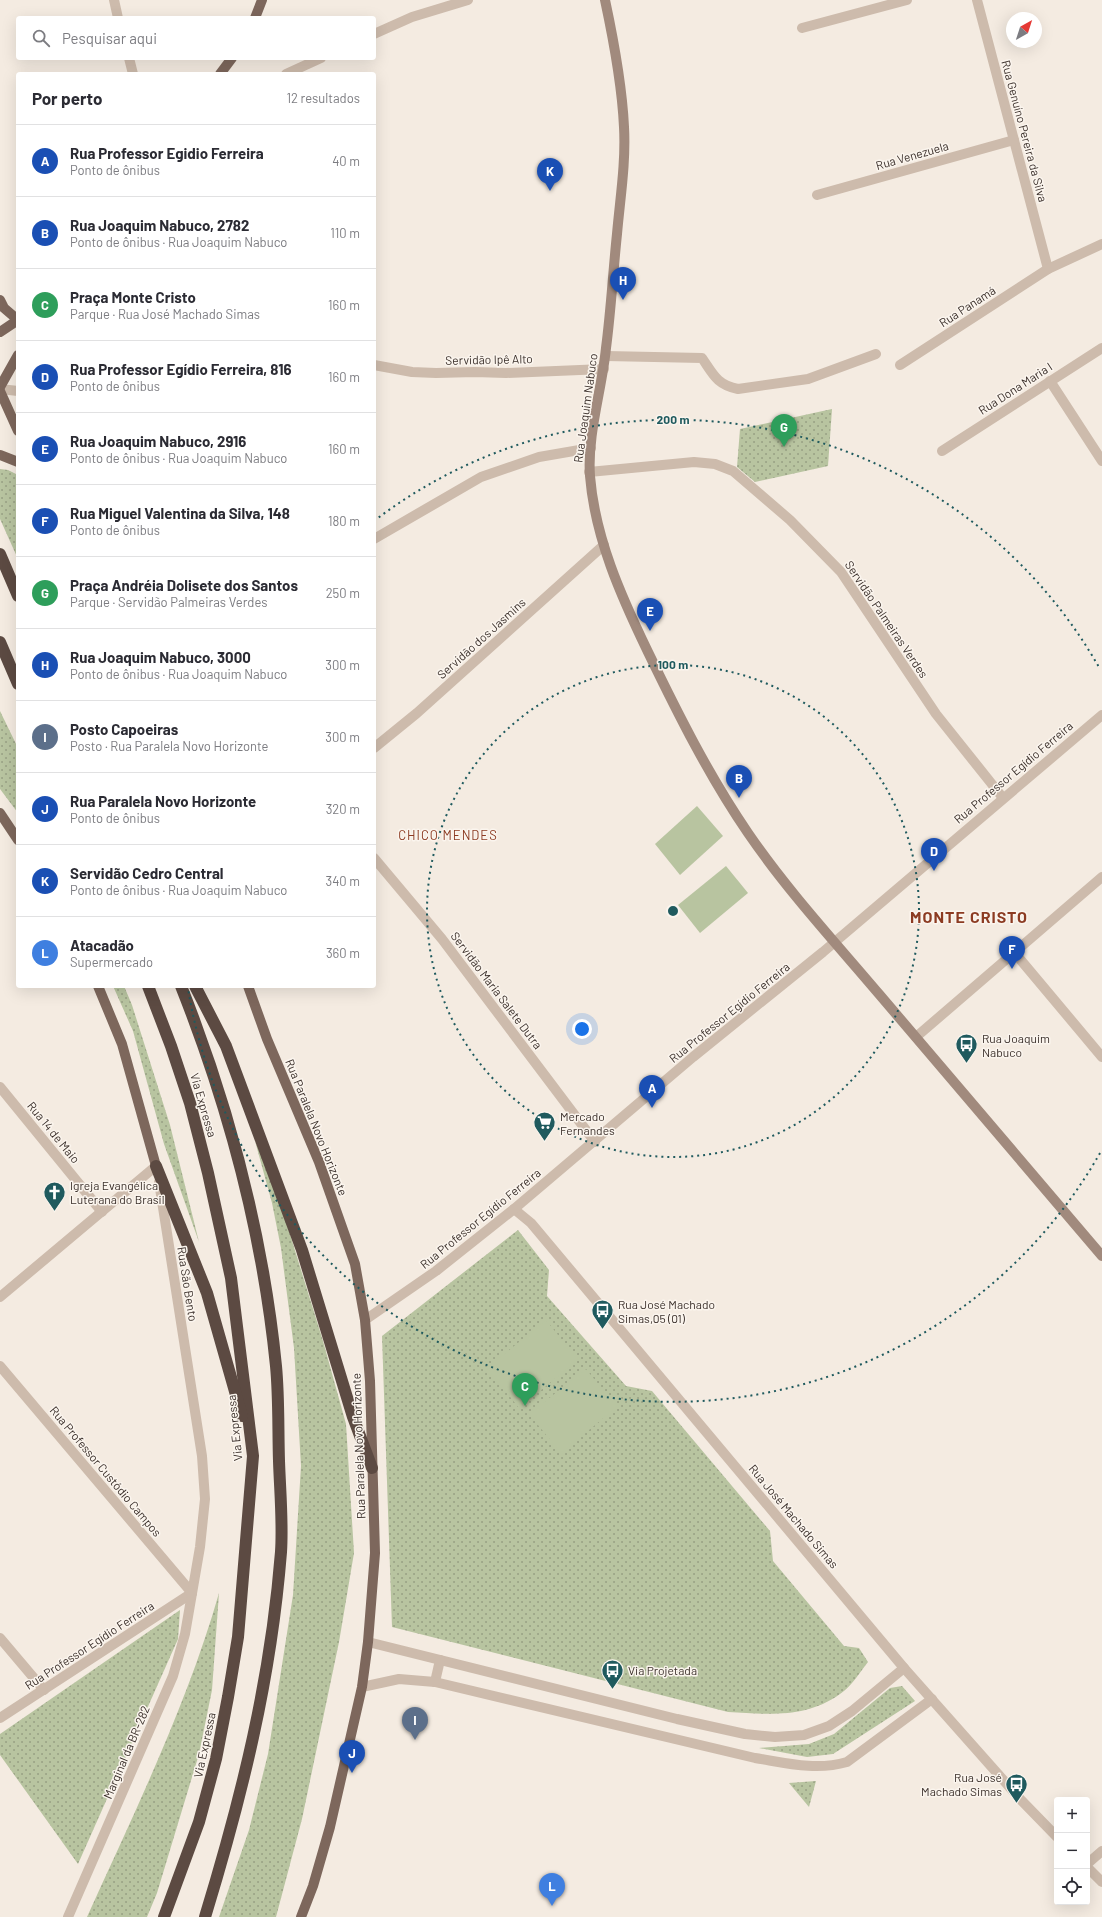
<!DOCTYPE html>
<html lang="pt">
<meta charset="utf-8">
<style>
body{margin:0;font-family:Barlow,sans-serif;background:#f7f7f7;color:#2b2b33}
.controls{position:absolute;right:12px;bottom:12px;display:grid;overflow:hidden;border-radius:4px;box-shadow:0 4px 16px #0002}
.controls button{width:36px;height:36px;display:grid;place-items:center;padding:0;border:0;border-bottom:1px solid #e1e1e2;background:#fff;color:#2b2b33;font:20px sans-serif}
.compass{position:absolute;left:1006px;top:12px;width:36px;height:36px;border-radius:50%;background:#fff;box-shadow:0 4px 16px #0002;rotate:39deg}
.you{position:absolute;left:582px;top:1029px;width:14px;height:14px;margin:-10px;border:3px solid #fff;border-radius:50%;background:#1a73e8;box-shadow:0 0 0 6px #1a73e833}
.badge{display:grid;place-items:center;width:26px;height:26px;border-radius:50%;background:#7c3aed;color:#fff;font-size:13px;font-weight:700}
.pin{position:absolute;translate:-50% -33px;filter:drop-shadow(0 1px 2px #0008)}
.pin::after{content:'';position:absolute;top:21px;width:14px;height:12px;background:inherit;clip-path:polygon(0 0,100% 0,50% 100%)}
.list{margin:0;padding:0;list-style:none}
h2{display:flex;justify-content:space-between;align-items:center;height:52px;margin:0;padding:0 16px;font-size:17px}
h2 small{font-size:13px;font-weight:400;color:#7c7c81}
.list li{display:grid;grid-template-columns:26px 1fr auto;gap:12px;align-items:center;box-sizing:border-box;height:72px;padding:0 16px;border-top:1px solid #e1e1e2}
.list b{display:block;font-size:15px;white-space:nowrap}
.list p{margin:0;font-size:13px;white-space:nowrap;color:#7c7c81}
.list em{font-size:13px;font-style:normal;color:#7c7c81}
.icon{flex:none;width:22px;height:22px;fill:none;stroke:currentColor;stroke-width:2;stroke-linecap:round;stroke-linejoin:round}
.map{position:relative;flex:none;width:1102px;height:1917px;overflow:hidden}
.search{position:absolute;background:#fff;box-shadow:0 4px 16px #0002;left:16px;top:16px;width:360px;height:44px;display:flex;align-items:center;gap:10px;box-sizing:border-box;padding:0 14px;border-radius:4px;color:#7c7c81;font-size:15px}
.panel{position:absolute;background:#fff;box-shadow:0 4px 16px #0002;left:16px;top:72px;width:360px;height:916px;border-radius:4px}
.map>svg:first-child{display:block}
.grass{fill:url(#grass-dots)}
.pitch{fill:#b8c4a0}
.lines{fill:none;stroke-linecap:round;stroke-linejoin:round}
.minor{stroke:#cdbbac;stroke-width:10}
.tertiary{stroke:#cdbbac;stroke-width:10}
.secondary{stroke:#a18a7d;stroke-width:10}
.primary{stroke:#7d675c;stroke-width:10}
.motorway{stroke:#5c4a42;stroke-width:12}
.ring{fill:none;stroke:#1f5a5e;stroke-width:2;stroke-dasharray:2 4}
.labels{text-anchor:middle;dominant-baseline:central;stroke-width:3;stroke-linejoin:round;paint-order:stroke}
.street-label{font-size:12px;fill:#3b302b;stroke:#fbf5ee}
.poi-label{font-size:12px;fill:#3b302b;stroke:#fbf5ee;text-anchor:start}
.neighbourhood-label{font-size:13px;letter-spacing:1px;fill:#8c3b22;stroke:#fbf5ee}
.district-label{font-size:16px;font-weight:bold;letter-spacing:1px;fill:#8c3b22;stroke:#fbf5ee}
.centre{fill:#1f5a5e;stroke:#fbf5ee;stroke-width:2}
.ring-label{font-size:12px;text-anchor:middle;font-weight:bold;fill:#1f5a5e;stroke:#fbf5ee;stroke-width:3;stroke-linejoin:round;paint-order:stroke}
</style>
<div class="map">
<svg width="1102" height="1917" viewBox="0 0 1102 1917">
<defs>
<pattern id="grass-dots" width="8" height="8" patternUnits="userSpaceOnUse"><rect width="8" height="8" fill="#b8c4a0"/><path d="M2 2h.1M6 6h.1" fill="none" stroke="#97a083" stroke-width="1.8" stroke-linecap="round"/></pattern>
</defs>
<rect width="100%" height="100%" fill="#f4ebe1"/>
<!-- grass -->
<g class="grass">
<path d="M832,409l-4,57 -73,16 -18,-15 3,-38z"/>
<path d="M0,469l8,1 10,5v84l-18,-40z"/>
<path d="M0,711l18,37v65l-18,-24z"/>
<path d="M113,986h11l8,19 38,120 29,117 -35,-98 -31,-113z"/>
<path d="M255,1141l21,48 47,152 23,83 8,129 -15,89 -37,177 -26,98h-57l30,-87 19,-76 25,-159 8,-129 -7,-118 -13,-100 -9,-45z"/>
<path d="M518,1230l31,40 -2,26 79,90 26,5 118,140 3,30 71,85 15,2 9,14c-8,10 -17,25 -28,32 -35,25 -72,20 -112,18l-336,-85 -10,-291z"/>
<path d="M219,1593l-7,97 -13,64 -42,139 -10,24h-60c48,-106 100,-212 132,-324z"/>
<path d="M180,1610l-2,29 -100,225 -78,-109v-21z"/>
<path d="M902,1686l13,15 -82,53 -26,3 -48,-9 50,-4 25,-10 56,-46z"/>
<path d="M816,1781l-7,26 -20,-24z"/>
</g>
<!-- pitch -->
<g class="pitch">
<path d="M697,806l26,30 -43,39 -25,-31z"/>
<path d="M726,866l22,27 -48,40 -22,-28z"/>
<path d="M546,1320l32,40 -59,48 -32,-40z"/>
<path d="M586,1369l31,38 -56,46 -32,-39z"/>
</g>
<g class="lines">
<!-- minor -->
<g class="minor">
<path d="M114,0l4,18"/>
<path d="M977,0l71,269"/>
<path d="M802,28l105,-28"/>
<path d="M129,58l4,16"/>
<path d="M817,195l197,-55"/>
<path d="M606,356l96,2c11,16 15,27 36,31l70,-10 68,-25"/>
<path d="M374,365l38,7 24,1 39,-1 31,1 98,-4"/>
<path d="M900,365l148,-96 54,-25"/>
<path d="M1050,381l52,80"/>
<path d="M0,389l18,2"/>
<path d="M942,451l160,-103"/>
<path d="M589,472l105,-10 21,2 18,7 57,49 51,52 95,142 67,84"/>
<path d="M374,539l107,-62 58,-20 52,-9"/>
<path d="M374,748l43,-35 187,-168"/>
<path d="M374,858l68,81 153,203"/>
<path d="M1014,952l88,105"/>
<path d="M916,1037l186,-160"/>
<path d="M0,1087l102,125"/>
<path d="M514,1209l17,14 373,445 117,132 36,37"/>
<path d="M0,1297l156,-131"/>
<path d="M0,1366l192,227"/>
<path d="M0,1638l44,52"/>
<path d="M368,1642l309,77 68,15 30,3 29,-2 25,-9 23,-15 52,-43"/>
<path d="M435,1682l5,-22"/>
<path d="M362,1687l37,-8 36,3 320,76c31,5 61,13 92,4l85,-63"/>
<path d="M0,1718l192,-125"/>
<path d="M1087,1864l15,-13"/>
<path d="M1087,1867l15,15"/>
<path d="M68,1917l105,-241 12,-42 15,-87 5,-48 -3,-43 -43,-274"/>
</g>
<!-- tertiary -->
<g class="tertiary">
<path d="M374,34l38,-17 56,-17"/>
<path d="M286,74l35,-16"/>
<path d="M365,1320l71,-49 78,-62 179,-152 130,-105 279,-237"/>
</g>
<!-- secondary -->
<path class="secondary" d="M605,0c9,42 17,84 19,127 2,36 -4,72 -7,107 -4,38 -6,76 -11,114 -4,41 -19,87 -16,128 5,62 31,120 58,176 30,62 61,124 100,181 39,57 87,109 131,161 74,88 149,175 223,262"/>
<!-- primary -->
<g class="primary">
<path d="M255,18l7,-18"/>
<path d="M220,74l12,-16"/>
<path d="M0,300l4,8 14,12"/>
<path d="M0,332l18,-12"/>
<path d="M0,387l18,-32"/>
<path d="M0,391l18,40"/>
<path d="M0,455l18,7"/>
<path d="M0,813l18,27"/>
<path d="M98,986l24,58 34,122"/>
<path d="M248,986l19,53 52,123 36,102 10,56 5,61 5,172 -7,89 -6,45 -32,140 -17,59 -12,31"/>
</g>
<!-- motorway -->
<g class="motorway">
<path d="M0,554l18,42"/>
<path d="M0,642l18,42"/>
<path d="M148,986l23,60 19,57 18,70 23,105 22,178 -15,181 -10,60 -12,62 -17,63 -35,95"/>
<path d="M181,986c48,121 82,250 95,380 3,31 2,64 3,95 1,30 4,62 2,91 -10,127 -39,244 -76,365"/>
<path d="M195,986l31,60 76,204 51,167 19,51"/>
<path d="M156,1166l51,127 35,123"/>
</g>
</g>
<!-- distance rings -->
<g class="ring">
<circle cx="673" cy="911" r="246"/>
<path d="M1100 1153A491 491 0 0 1 188 988M374 521A491 491 0 0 1 1100 669"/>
</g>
<!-- icons -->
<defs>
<symbol id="bus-pin" viewBox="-11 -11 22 30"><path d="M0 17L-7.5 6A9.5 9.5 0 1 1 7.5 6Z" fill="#1f5a5e" stroke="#fbf5ee"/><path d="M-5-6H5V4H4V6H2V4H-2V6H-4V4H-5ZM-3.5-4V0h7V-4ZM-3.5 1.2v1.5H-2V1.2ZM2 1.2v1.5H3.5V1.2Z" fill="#fff"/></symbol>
<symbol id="supermarket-pin" viewBox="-11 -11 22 30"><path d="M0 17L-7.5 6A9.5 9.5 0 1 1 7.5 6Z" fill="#1f5a5e" stroke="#fbf5ee"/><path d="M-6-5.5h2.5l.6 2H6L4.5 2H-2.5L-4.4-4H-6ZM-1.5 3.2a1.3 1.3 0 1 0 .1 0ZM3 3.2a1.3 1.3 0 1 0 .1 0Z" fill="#fff"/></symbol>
<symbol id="church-pin" viewBox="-11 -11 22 30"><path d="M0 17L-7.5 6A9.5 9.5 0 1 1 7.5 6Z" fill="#1f5a5e" stroke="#fbf5ee"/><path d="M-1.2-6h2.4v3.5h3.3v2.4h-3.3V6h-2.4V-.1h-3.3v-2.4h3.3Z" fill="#fff"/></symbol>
</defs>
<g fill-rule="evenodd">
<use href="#bus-pin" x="954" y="1032" width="25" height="34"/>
<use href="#supermarket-pin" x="532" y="1110" width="25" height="34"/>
<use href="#church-pin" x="42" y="1180" width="25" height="34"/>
<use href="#bus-pin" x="590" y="1298" width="25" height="34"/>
<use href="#bus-pin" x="600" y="1658" width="25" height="34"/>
<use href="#bus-pin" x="1004" y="1772" width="25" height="34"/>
</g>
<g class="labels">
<!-- street labels -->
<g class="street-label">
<text transform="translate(1025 131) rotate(75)">Rua Genuíno Pereira da Silva</text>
<text transform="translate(912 155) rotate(-16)">Rua Venezuela</text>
<text transform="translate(967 306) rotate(-33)">Rua Panamá</text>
<text transform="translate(489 359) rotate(-1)">Servidão Ipê Alto</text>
<text transform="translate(1015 388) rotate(-33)">Rua Dona Maria I</text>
<text transform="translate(585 408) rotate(-82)">Rua Joaquim Nabuco</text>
<text transform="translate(887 619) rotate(56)">Servidão Palmeiras Verdes</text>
<text transform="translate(481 638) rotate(-42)">Servidão dos Jasmins</text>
<text transform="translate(1013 772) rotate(-40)">Rua Professor Egídio Ferreira</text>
<text transform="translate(497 990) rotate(53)">Servidão Maria Salete Dutra</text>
<text transform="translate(729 1012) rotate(-39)">Rua Professor Egídio Ferreira</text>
<text transform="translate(204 1105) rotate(74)">Via Expressa</text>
<text transform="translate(317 1127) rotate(68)">Rua Paralela Novo Horizonte</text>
<text transform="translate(54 1132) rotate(51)">Rua 14 de Maio</text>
<text transform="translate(480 1218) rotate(-39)">Rua Professor Egídio Ferreira</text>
<text transform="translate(188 1284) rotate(81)">Rua São Bento</text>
<text transform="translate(234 1428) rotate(-96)">Via Expressa</text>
<text transform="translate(358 1446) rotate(-92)">Rua Paralela Novo Horizonte</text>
<text transform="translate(106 1471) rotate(50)">Rua Professor Custódio Campos</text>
<text transform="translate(794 1516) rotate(50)">Rua José Machado Simas</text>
<text transform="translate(89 1645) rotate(-33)">Rua Professor Egídio Ferreira</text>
<text transform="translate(204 1745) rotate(-78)">Via Expressa</text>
<text transform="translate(126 1752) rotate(-67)">Marginal da BR-282</text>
</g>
<!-- poi labels -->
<g class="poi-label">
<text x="982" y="1038">Rua Joaquim<tspan x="982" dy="14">Nabuco</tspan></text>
<text x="560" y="1116">Mercado<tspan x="560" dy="14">Fernandes</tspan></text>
<text x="70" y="1185">Igreja Evangélica<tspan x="70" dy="14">Luterana do Brasil</tspan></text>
<text x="618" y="1304">Rua José Machado<tspan x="618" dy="14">Simas,05 (01)</tspan></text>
<text x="628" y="1670">Via Projetada</text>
<text x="1002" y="1777" text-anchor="end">Rua José<tspan x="1002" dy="14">Machado Simas</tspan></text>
</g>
<!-- neighbourhood labels -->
<g class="neighbourhood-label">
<text x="448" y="835">CHICO MENDES</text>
</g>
<!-- district labels -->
<g class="district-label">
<text x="969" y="916">MONTE CRISTO</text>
</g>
</g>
<circle cx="673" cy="911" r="6" class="centre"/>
<g class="ring-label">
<text x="673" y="424">200 m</text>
<text x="673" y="669">100 m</text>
</g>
</svg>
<div class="controls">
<button>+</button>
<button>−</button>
<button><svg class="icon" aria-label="locate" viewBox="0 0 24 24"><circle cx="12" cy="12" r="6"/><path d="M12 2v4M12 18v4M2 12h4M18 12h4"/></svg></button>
</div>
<svg class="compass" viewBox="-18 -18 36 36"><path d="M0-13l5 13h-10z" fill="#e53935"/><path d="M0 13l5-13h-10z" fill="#7c7c81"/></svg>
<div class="you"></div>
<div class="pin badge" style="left:652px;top:1108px;background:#1a4fb4">A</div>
<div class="pin badge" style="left:739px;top:798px;background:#1a4fb4">B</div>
<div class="pin badge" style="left:525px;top:1406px;background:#2e9e5b">C</div>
<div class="pin badge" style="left:934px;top:871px;background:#1a4fb4">D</div>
<div class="pin badge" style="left:650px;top:631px;background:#1a4fb4">E</div>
<div class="pin badge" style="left:1012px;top:969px;background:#1a4fb4">F</div>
<div class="pin badge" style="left:784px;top:447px;background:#2e9e5b">G</div>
<div class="pin badge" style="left:623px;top:300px;background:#1a4fb4">H</div>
<div class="pin badge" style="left:415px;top:1740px;background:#5c6f8a">I</div>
<div class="pin badge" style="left:352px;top:1773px;background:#1a4fb4">J</div>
<div class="pin badge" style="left:550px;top:191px;background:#1a4fb4">K</div>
<div class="pin badge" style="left:552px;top:1906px;background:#3f7fe0">L</div>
<div class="search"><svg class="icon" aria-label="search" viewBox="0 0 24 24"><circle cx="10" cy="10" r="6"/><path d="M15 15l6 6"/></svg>Pesquisar aqui</div>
<section class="panel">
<h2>Por perto<small>12 resultados</small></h2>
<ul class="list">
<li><span class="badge" style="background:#1a4fb4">A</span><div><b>Rua Professor Egidio Ferreira</b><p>Ponto de ônibus</p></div><em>40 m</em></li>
<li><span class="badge" style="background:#1a4fb4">B</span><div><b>Rua Joaquim Nabuco, 2782</b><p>Ponto de ônibus · Rua Joaquim Nabuco</p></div><em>110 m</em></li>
<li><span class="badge" style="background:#2e9e5b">C</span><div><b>Praça Monte Cristo</b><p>Parque · Rua José Machado Simas</p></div><em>160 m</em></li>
<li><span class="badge" style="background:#1a4fb4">D</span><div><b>Rua Professor Egídio Ferreira, 816</b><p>Ponto de ônibus</p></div><em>160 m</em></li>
<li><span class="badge" style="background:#1a4fb4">E</span><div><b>Rua Joaquim Nabuco, 2916</b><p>Ponto de ônibus · Rua Joaquim Nabuco</p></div><em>160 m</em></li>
<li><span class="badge" style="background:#1a4fb4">F</span><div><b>Rua Miguel Valentina da Silva, 148</b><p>Ponto de ônibus</p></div><em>180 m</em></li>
<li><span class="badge" style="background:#2e9e5b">G</span><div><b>Praça Andréia Dolisete dos Santos</b><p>Parque · Servidão Palmeiras Verdes</p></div><em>250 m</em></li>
<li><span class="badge" style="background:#1a4fb4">H</span><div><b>Rua Joaquim Nabuco, 3000</b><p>Ponto de ônibus · Rua Joaquim Nabuco</p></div><em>300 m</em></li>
<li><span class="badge" style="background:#5c6f8a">I</span><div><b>Posto Capoeiras</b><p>Posto · Rua Paralela Novo Horizonte</p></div><em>300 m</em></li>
<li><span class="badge" style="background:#1a4fb4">J</span><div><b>Rua Paralela Novo Horizonte</b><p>Ponto de ônibus</p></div><em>320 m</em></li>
<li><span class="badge" style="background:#1a4fb4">K</span><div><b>Servidão Cedro Central</b><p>Ponto de ônibus · Rua Joaquim Nabuco</p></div><em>340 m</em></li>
<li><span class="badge" style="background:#3f7fe0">L</span><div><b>Atacadão</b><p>Supermercado</p></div><em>360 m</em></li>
</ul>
</section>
</div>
